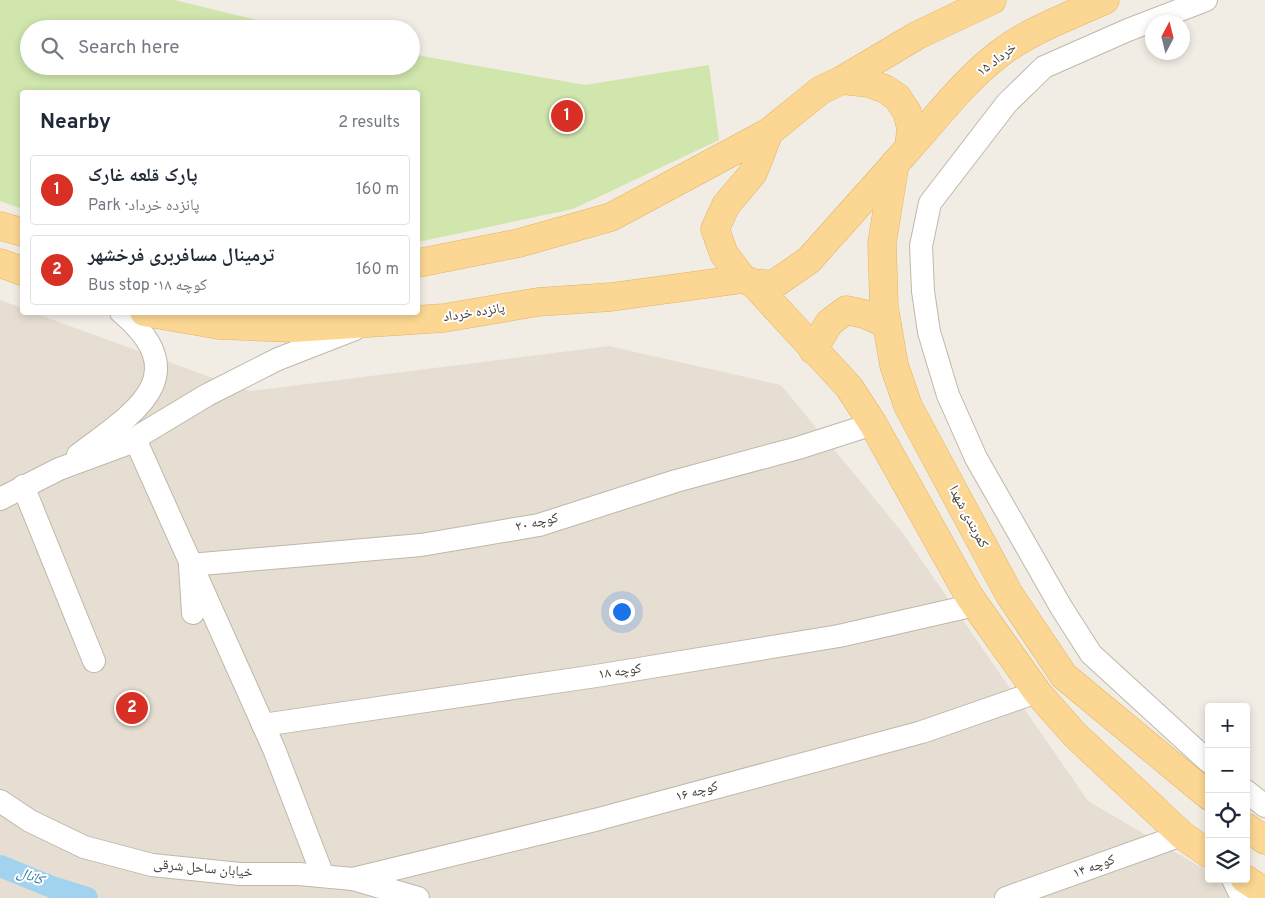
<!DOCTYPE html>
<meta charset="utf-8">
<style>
body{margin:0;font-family:Overpass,"Noto Naskh Arabic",sans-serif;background:#f6f6f7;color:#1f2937}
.controls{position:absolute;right:15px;bottom:15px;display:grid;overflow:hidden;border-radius:5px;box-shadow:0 2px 8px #0003}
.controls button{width:45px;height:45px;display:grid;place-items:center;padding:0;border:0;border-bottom:1px solid #e0e1e3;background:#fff;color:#1f2937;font:25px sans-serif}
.compass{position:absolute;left:1145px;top:15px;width:45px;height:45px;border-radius:50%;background:#fff;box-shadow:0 2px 8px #0003;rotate:7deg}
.you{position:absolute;left:621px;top:611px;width:18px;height:18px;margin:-12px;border:4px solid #fff;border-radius:50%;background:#1a73e8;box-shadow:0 0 0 8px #1a73e833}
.badge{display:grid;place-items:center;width:32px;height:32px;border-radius:50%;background:#d93025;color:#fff;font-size:16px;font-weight:700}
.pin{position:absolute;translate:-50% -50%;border:2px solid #fff;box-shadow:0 1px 5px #0006}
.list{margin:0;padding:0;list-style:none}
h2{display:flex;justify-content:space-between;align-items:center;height:65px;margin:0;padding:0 20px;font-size:21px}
h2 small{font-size:16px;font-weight:400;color:#747a83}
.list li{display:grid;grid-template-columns:32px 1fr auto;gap:15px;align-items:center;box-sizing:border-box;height:70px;margin:0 10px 10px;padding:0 10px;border:1px solid #e0e1e3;border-radius:5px}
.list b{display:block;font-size:19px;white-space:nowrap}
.list p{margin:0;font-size:16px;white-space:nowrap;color:#747a83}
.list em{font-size:16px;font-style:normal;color:#747a83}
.icon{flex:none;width:28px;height:28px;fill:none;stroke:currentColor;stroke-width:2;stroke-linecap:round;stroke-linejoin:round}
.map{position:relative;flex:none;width:1265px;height:898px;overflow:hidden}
.search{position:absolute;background:#fff;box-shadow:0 2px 8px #0003;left:20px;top:20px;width:400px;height:55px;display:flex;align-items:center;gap:12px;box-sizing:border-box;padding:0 18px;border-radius:28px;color:#747a83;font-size:19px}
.panel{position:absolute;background:#fff;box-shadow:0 2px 8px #0003;left:20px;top:90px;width:400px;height:225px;border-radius:5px}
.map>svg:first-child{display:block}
.residential{fill:#e6ded2}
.green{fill:#d0e6ad}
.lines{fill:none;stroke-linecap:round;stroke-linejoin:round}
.canal{stroke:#a1d3ee;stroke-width:22}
.minor-casing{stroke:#c0b7aa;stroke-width:24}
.major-casing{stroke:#e1b363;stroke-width:29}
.minor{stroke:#fff;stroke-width:22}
.major{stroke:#fcd793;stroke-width:28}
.labels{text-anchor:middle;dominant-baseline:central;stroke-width:4;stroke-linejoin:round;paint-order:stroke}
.street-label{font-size:14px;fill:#443d34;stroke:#fff}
.water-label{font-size:15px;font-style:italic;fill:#2e7aa5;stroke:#fff}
</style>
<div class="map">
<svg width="1265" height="898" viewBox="0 0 1265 898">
<rect width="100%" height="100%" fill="#f2ede4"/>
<!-- residential -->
<path class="residential" d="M0,300l22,8v4l12,1 215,78 360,-45 172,39 121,147 186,269 121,71v7h12l32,19h-1253z"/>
<!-- green -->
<path class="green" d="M0,0h174l120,29h-265v37h382v-12l174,31 124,-20 10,75 -146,69 -155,33v-150h-396v117l-22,-8z"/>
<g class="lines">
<!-- canal -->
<path class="canal" d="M0,866l52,21 35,11"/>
<defs>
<g id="minor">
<path d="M1206,0l-78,30 -84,37 -37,36 -77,100 -9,43 2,45 6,41 19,63 28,63 85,149 30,47 118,108"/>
<path d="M135,439l139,310 49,127"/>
<path d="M78,455c54,-41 120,-78 43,-143"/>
<path d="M23,486l71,175"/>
<path d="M0,499l59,-30 65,-24 83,-50 71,-36 77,-30"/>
<path d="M193,613l-3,-48 231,-20 118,-20 137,-44 122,-33 75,-24"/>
<path d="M263,725l333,-49 243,-40 136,-31"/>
<path d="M1246,791l19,15"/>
<path d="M0,801l30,20 54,26 68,18 88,9h59l54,5 65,19"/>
<path d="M353,879l242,-59 327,-88 115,-40"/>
<path d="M1233,879l9,19"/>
<path d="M1006,898l176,-63"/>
</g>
<g id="major">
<path d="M842,80l76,-45 74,-35"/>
<path d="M909,148c29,-32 56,-68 90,-94 31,-24 71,-38 106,-54"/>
<path d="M895,163l-13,80 2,64 10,58 14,41 101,188 55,82 145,120"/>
<path d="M0,226l22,6"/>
<path d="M0,263l22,8"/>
<path d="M418,263l101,-20 92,-26 158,-85"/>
<path d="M753,283l96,104 24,37 96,172 68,96 38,43 107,100 27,19"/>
<path d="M144,312l75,13 74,3 151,-10 94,-16 73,-5 132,-18 10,4 20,2 36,-25 100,-112 2,-20 -4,-16 -10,-15 -12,-8 -16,-6 -27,-3 -21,10 -52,42 -16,41 -27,32 -11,24 9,25 19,25"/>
<path d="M813,350l16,-27 17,-13 18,4 23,10"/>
<path d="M1246,827l19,13"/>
<path d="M1245,879l20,13"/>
</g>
</defs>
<!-- minor casing -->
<use href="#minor" class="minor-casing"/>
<!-- major casing -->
<use href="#major" class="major-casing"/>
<!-- minor -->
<use href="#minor" class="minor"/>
<!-- major -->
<use href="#major" class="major"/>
</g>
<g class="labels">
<!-- street labels -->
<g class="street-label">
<text transform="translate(997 60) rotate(-38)">۱۵ خرداد</text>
<text transform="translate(474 313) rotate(-9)">پانزده خرداد</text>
<text transform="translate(968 517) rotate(62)">کمربندی شهدا</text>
<text transform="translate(537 523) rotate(-13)">کوچه ۲۰</text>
<text transform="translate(620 672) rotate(-9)">کوچه ۱۸</text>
<text transform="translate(697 792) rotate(-15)">کوچه ۱۶</text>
<text transform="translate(1094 867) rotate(-20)">کوچه ۱۴</text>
<text transform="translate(203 869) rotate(5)">خیابان ساحل شرقی</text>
</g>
<!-- water labels -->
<g class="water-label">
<text transform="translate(30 877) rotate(20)">کانال</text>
</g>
</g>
</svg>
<div class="controls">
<button>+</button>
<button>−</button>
<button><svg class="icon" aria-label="locate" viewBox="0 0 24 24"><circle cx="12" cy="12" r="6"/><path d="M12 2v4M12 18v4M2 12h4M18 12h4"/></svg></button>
<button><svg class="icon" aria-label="layers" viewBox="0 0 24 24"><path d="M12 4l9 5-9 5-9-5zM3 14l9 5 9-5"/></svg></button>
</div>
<svg class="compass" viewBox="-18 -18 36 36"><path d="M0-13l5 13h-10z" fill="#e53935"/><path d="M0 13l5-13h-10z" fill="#747a83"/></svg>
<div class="you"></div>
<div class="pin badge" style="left:567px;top:116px">1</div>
<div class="pin badge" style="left:132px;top:708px">2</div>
<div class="search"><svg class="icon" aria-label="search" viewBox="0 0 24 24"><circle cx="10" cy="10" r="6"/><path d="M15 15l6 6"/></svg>Search here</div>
<section class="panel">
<h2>Nearby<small>2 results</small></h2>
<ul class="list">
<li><span class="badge">1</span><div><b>پارک قلعه غارک</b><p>Park · پانزده خرداد</p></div><em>160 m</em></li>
<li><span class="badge">2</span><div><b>ترمینال مسافربری فرخشهر</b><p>Bus stop · کوچه ۱۸</p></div><em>160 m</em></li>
</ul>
</section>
</div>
